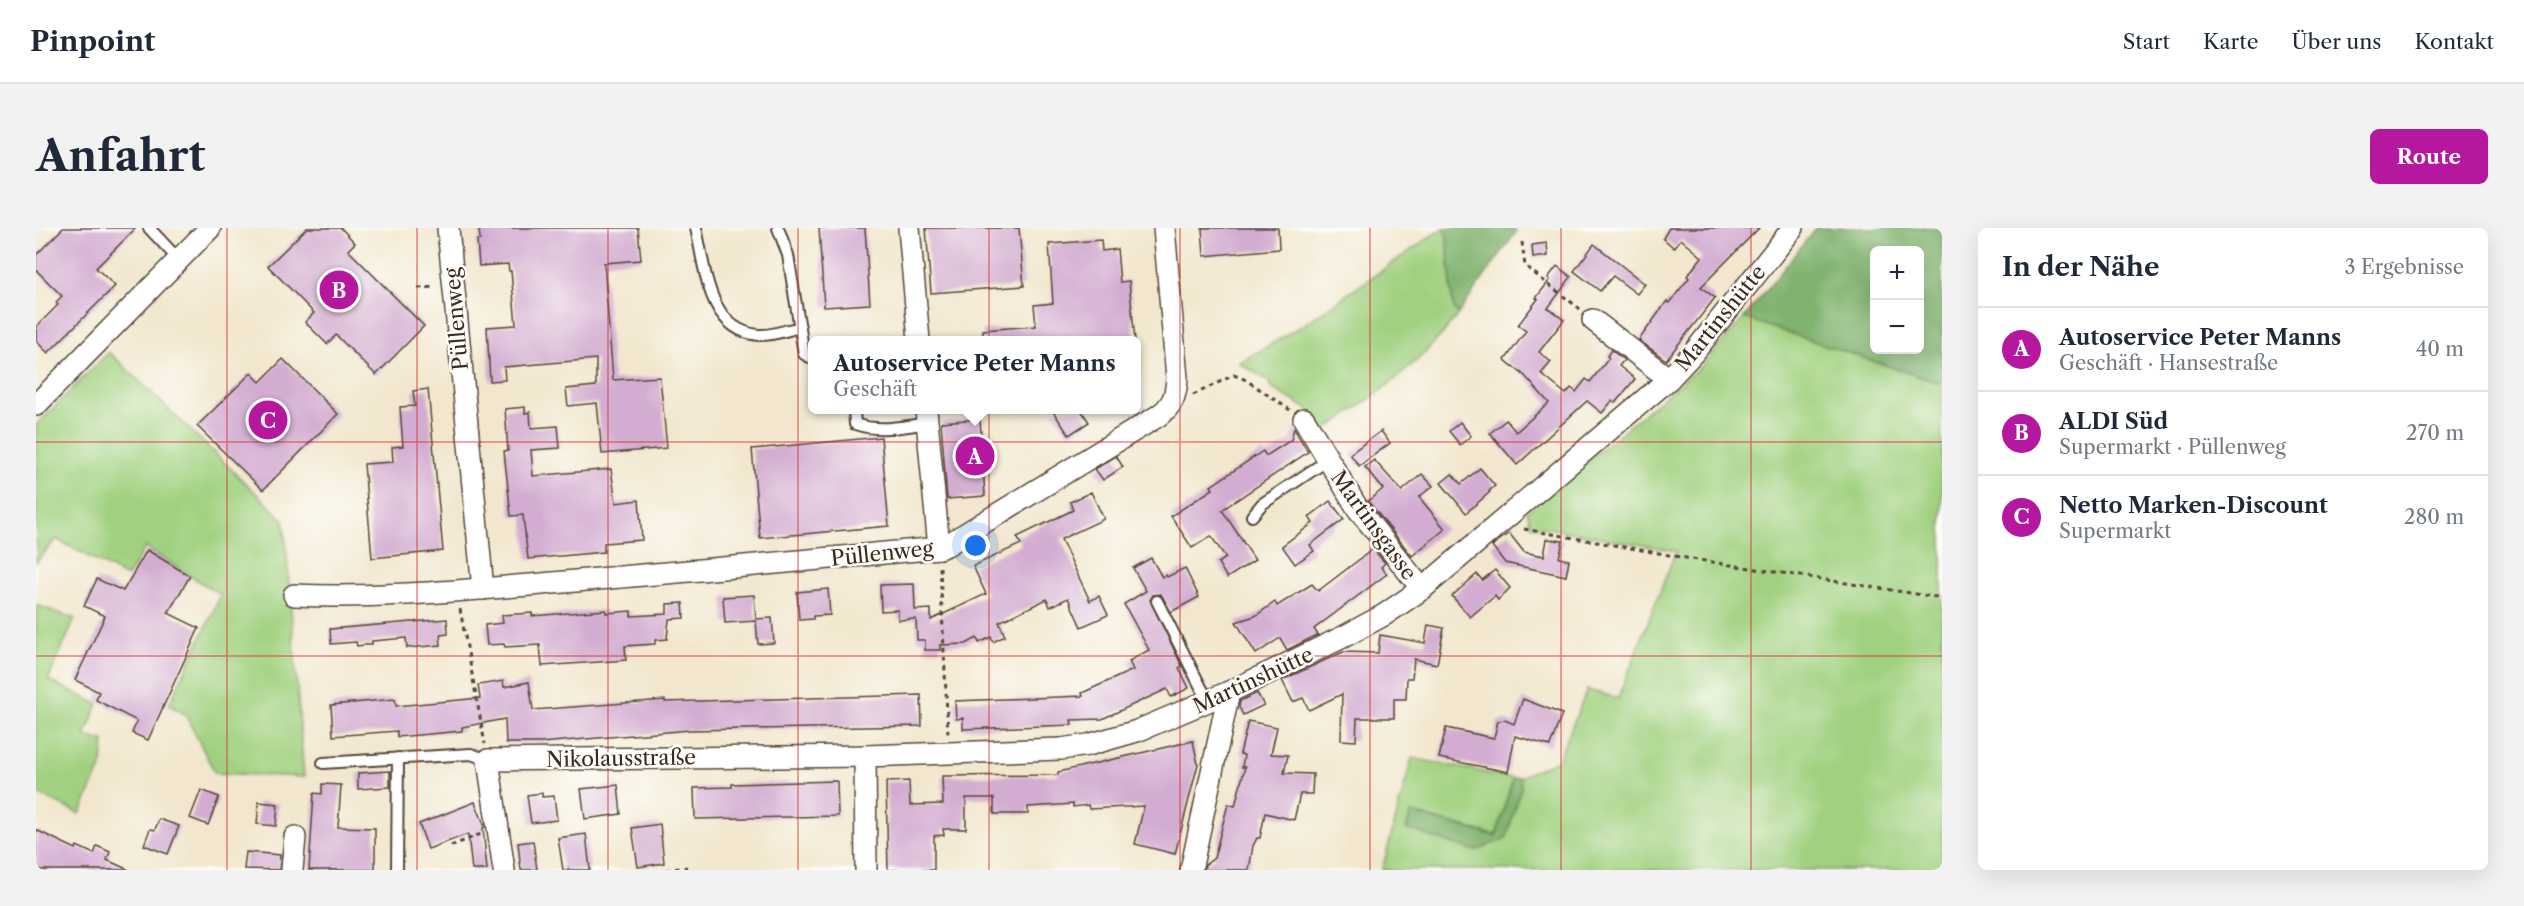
<!DOCTYPE html>
<html lang="de">
<meta charset="utf-8">
<style>
body{margin:0;font-family:"Libre Caslon Text",serif;background:#f2f2f3;color:#1f2937}
.controls{position:absolute;right:18px;top:18px;display:grid;overflow:hidden;border-radius:9px;box-shadow:0 6px 24px #0002}
.controls button{width:54px;height:54px;display:grid;place-items:center;padding:0;border:0;border-bottom:2px solid #e0e1e3;background:#fff;color:#1f2937;font:30px sans-serif}
.you{position:absolute;left:940px;top:318px;width:21px;height:21px;margin:-15px;border:4px solid #fff;border-radius:50%;background:#1a73e8;box-shadow:0 0 0 9px #1a73e833}
.badge{display:grid;place-items:center;width:39px;height:39px;border-radius:50%;background:#b5179e;color:#fff;font-size:20px;font-weight:700}
.pin{position:absolute;translate:-50% -50%;border:3px solid #fff;box-shadow:0 2px 6px #0006}
.popup{position:absolute;left:772px;top:108px;width:333px;height:78px;box-sizing:border-box;display:grid;place-content:center;border-radius:9px;background:#fff;filter:drop-shadow(0 2px 4px #0005);font-size:20px;white-space:nowrap;color:#747a83}
.popup b{font-size:22px;color:#1f2937}
.popup::after{content:'';position:absolute;left:50%;top:100%;margin-left:-12px;border:12px solid transparent;border-top-color:#fff}
.list{margin:0;padding:0;list-style:none}
h2{display:flex;justify-content:space-between;align-items:center;height:78px;margin:0;padding:0 24px;font-size:26px}
h2 small{font-size:20px;font-weight:400;color:#747a83}
.list li{display:grid;grid-template-columns:39px 1fr auto;gap:18px;align-items:center;box-sizing:border-box;height:84px;padding:0 24px;border-top:2px solid #e0e1e3}
.list b{display:block;font-size:22px;white-space:nowrap}
.list p{margin:0;font-size:20px;white-space:nowrap;color:#747a83}
.list em{font-size:20px;font-style:normal;color:#747a83}
.map{position:relative;flex:none;width:1906px;height:642px;overflow:hidden;border-radius:9px}
header{display:flex;align-items:center;gap:36px;box-sizing:border-box;height:84px;padding:0 30px;background:#fff;border-bottom:2px solid #e0e1e3}
header strong{font-size:28px}
nav{display:flex;gap:33px;margin-inline-start:auto;font-size:21px}
.intro{display:flex;align-items:center;justify-content:space-between;box-sizing:border-box;height:144px;padding:0 36px}
h1{margin:0;font-size:42px}
.button{padding:15px 27px;border-radius:9px;background:#b5179e;color:#fff;font-size:21px;font-weight:700}
main{display:flex;gap:36px;padding:0 36px}
aside{flex:1;background:#fff;border-radius:9px;box-shadow:0 6px 24px #0002}
.map>svg:first-child{display:block}
.green{fill:#a1d180;stroke:#6e7e4f;stroke-width:1.5}
.forest{fill:#80b36e;stroke:#5e6e46;stroke-width:1.5;fill-rule:evenodd}
.building{fill:#d3add1}
.lines{fill:none;stroke-linecap:round;stroke-linejoin:round}
.lane-casing{stroke:#564638;stroke-width:14}
.street-casing{stroke:#564638;stroke-width:24}
.path{stroke:#564638;stroke-width:3;stroke-dasharray:4.5 4.5;stroke-linecap:butt}
.lane{stroke:#fff;stroke-width:10}
.street{stroke:#fff;stroke-width:21}
.grid{fill:none;stroke:#d62828;stroke-width:1.5;stroke-opacity:0.55}
.labels{text-anchor:middle;dominant-baseline:central;stroke-width:5;stroke-linejoin:round;paint-order:stroke}
.street-label{font-size:21px;fill:#3b2a1e;stroke:#fdfcf7}
</style>
<header>
<strong>Pinpoint</strong>
<nav><a>Start</a><a>Karte</a><a>Über uns</a><a>Kontakt</a></nav>
</header>
<div class="intro"><h1>Anfahrt</h1><a class="button">Route</a></div>
<main>
<div class="map">
<svg width="1906" height="642" viewBox="0 0 1906 642">
<rect width="100%" height="100%" fill="#fdfcf7"/>
<filter id="ink" filterUnits="userSpaceOnUse"><feTurbulence type="fractalNoise" baseFrequency=".0167" numOctaves="2"/><feDisplacementMap in="SourceGraphic" scale="12" xChannelSelector="R" yChannelSelector="G"/><feConvolveMatrix kernelMatrix="1 2 1 2 8 2 1 2 1" color-interpolation-filters="sRGB"/></filter>
<filter id="wash" filterUnits="userSpaceOnUse"><feTurbulence type="fractalNoise" baseFrequency=".008" numOctaves="4" result="noise"/><feDisplacementMap in="SourceGraphic" scale="24" xChannelSelector="R" yChannelSelector="G"/><feGaussianBlur stdDeviation="1.35" result="paint"/><feColorMatrix in="noise" values="0 0 0 0 0 0 0 0 0 0 0 0 0 0 0 0 0 1.4 0 .05"/><feComposite in="paint" operator="in"/></filter>
<g filter="url(#wash)">
<rect width="100%" height="100%" fill="#f2e7ce"/>
<!-- green -->
<g class="green">
<path d="M1407,0h3l7,79 5,7c-34,48 -87,85 -136,118l-13,-22 -39,-23 -1,-6 -30,-18 64,-38z"/>
<path d="M1708,90l198,66v486h-560l30,-112 101,20 -17,58 -85,-23 95,25 15,-50 -1,-11 38,-17 29,-70 31,8 58,-147 -145,-26 -4,-14 175,-146z"/>
<path d="M73,124l175,168 20,257 -89,-4 -30,-59 -16,-9 52,-110 -76,-48 -18,30 -71,-38 -20,23v-137z"/>
<path d="M0,377l39,14 -27,61 50,24 -13,32 19,5 -2,24 -22,49 -44,-21z"/>
</g>
<!-- forest -->
<g class="forest">
<path d="M1410,0h69l1,4 -58,82 -5,-7z"/>
<path d="M1780,0h126v156l-198,-66zM1884,22v100h-46v-100z"/>
<path d="M1484,549l1,11 -15,50 -30,13 -70,-22 5,-16 85,23 17,-58z"/>
</g>
<g id="blocks">
<!-- building -->
<g class="building">
<path d="M27,0h73l-40,40 19,18 -67,67 -12,-12v-14l22,-22 -2,-3 6,-6 -26,-26v-15z"/>
<path d="M271,0h34l14,15 -7,7 76,76 -48,49 -40,-40 -9,9 -22,-22 9,-9 -46,-47z"/>
<path d="M443,0h159l3,32 -37,3 9,117 47,-3 7,71 -65,6 -5,-51 -29,3 -2,-17 30,-3v-27l-92,8 1,13 -15,1 -3,-54 29,-2 -5,-54h-2l-1,-7 -29,2 -2,-26h3z"/>
<path d="M783,0h46l5,76 -46,3z"/>
<path d="M890,0h93l5,58 -93,7z"/>
<path d="M1166,0h76l1,21 -75,7z"/>
<path d="M1633,0h90l-58,59 14,11 -49,62 -27,-20 28,-39 2,2 20,-25 -2,-2 15,-19 -21,-18 -7,9 -11,-10z"/>
<path d="M1065,12l1,11 15,-2 3,33 9,-1 6,59h-152v-10l53,-4 -2,-21 19,-2 -4,-59z"/>
<path d="M1511,15l1,13 -15,2 -1,-13z"/>
<path d="M1558,16l51,40 -8,10 -24,-18 -13,15 -26,-20z"/>
<path d="M1521,38l14,11 -23,31 16,12 -25,32 12,10 -10,12 25,20 5,-6 5,4 10,-13 4,3 19,-24 -2,-2 4,-6 13,10 -5,6 16,13 -20,24 -3,-2 -10,12 -15,-12 -70,64 -27,-32 16,-13 10,12 33,-29 -24,-27 -20,-16 21,-29 -8,-6 20,-26 -2,-1 14,-18 -2,-2z"/>
<path d="M247,131l55,55 -75,76 -66,-64 54,-53 9,9z"/>
<path d="M392,161l15,162 -71,7 -8,-94 29,-2 -1,-15 11,-1 -3,-39 15,-1 -2,-15z"/>
<path d="M489,179v6l5,-1 1,16 27,-2 2,22 -29,2 2,26 78,-7 5,34 23,-3 3,40 -38,3v9l-76,7 -5,-44 -12,1 -7,-65h4l-3,-42z"/>
<path d="M1016,182h29l8,12 -20,13z"/>
<path d="M944,191l5,77 -38,3 -6,-77z"/>
<path d="M1424,194l11,14 -11,9 -11,-14z"/>
<path d="M1258,200l14,24 -86,58 33,50 -28,18 -9,-15 8,-5 -15,-22 -19,12 -21,-32 42,-27 -2,-3 52,-35 3,5 25,-16z"/>
<path d="M1345,203l9,12 -31,23 -9,-12z"/>
<path d="M845,209l8,89 -129,12 -8,-89z"/>
<path d="M1080,228l7,11 -20,13 -8,-11z"/>
<path d="M1338,232l28,31 20,-17 11,12 -14,11 26,32 -33,27 -44,-55 15,-12 -18,-22z"/>
<path d="M1444,240l15,18 -6,5 1,1 -24,21 -25,-30 11,-9 9,10z"/>
<path d="M1055,264l13,27 -43,20 29,62 9,-5 9,19 -27,12 -13,-29 -18,9 -3,-8 -48,23 6,14 -12,6 -2,-5 -12,6 -2,-5 -11,6 -26,1v5h-15v-10h-8l-1,-21 -18,1v-10l-17,1 -1,-26 34,-1 1,26 16,-1v11l55,-26 -13,-28 48,-22 -4,-7 56,-27 -3,-8z"/>
<path d="M1294,273l14,18 -34,26 4,6 -19,13 -13,-18 31,-23 -4,-6z"/>
<path d="M1473,305l15,19 20,4 3,-17 16,2 -4,17 10,2 -3,16 -61,-13 -13,-17z"/>
<path d="M1337,321l12,14 -4,4 6,7 -73,55 4,6 -3,1 -28,14 -7,-12 -24,16 -20,-32 19,-6 20,-14 2,4 35,-22 6,7z"/>
<path d="M111,322l43,26 -22,37 31,15 -51,112 -16,-7 5,-12 -41,-21 3,-8 -24,-12 30,-64 -21,-10 13,-27 26,12z"/>
<path d="M1115,330l11,19 4,-2 1,2 18,-9 14,29 -28,15 -10,-18 -8,1 -3,5 32,66 -3,2 10,20 -18,9 -4,-8 -65,30 -31,1 1,5 -109,4v-11l-7,1 -1,-18 128,-5 -1,-3 51,-23 -4,-9 20,-11 -25,-46 22,-13 -13,-23z"/>
<path d="M1459,342l15,18 -12,12 -3,-4 -25,21 -18,-21 25,-22 5,6z"/>
<path d="M792,361l2,26 -17,1v3l-14,1 -2,-28z"/>
<path d="M718,367l2,24 16,-1 2,25 -16,1 -2,-23 -31,2 -2,-26z"/>
<path d="M647,375l1,15 -15,1 -2,20 -12,1v4l-30,2 1,14 -84,6 -2,-21 -35,2 -1,-3 -17,1 -2,-20 18,-2 -1,-8 30,-2v3l74,-6v3l25,-2v5l36,-2v-10z"/>
<path d="M411,391l1,15 -8,1 1,10 -34,3 -1,-10 -34,3v4h-8l-7,1 -1,-4 -25,2 -1,-15z"/>
<path d="M1392,397l16,3 -7,36 -23,-5 -2,19h-5l-1,21h-12v19h-37l-1,23 -15,-1 1,-46 -33,16 -6,-12 -10,4 -11,-22 61,-28 35,1 2,-18 45,8z"/>
<path d="M467,453l1,6 25,-5 4,28 132,-10v2l256,-7 1,31 -232,4 -150,13h-34l-1,-24 -43,8v4l-65,6v-6l-64,5 -2,-31 64,-6 1,7 84,-8 -2,-13z"/>
<path d="M1221,465l7,12 -21,10 -4,-8 1,-6z"/>
<path d="M1487,471l39,15 -12,32 -35,-10 -7,36 -69,-14 7,-30 48,10 4,-17 7,-1 9,4z"/>
<path d="M1212,493l29,6 -6,27 17,1 -4,18 29,1 -1,20h-12l-6,26 -29,-7 -5,25h-3l-4,8 -4,24h-45l1,-5 9,-7 14,-54 7,2 10,-39h-3l2,-12 -4,-1z"/>
<path d="M1157,513l5,23 -23,90 -40,-10 9,-38 -55,3 -1,-4 -15,2v-3l-45,3v7h-34v-16h-28v31h-23l1,6 -10,1v34h-46l-2,-88 23,-1 1,24 33,-1 -1,-28 116,-1v-3z"/>
<path d="M354,543v16l-32,2v-16z"/>
<path d="M801,553l1,35 -143,3 -1,-31 38,-1v-3z"/>
<path d="M286,556l19,1 -3,42 37,1v42h-66l5,-77 8,1z"/>
<path d="M582,557l3,29 -36,5 -4,-30z"/>
<path d="M165,562l18,7 -11,28 -18,-7z"/>
<path d="M506,565v4l12,-1 3,24 -26,3 -4,-28z"/>
<path d="M223,574l19,2 -2,22 -19,-2z"/>
<path d="M439,574l10,25 -2,1 4,42h-15l-4,-36 -40,15 -9,-25z"/>
<path d="M123,591l20,7 -11,28 -24,-9 6,-16 5,1z"/>
<path d="M624,596l4,39 -26,4 -6,-39z"/>
<path d="M0,602l40,19 1,-3 17,8 3,-8 13,6 -3,8 22,10h-93z"/>
<path d="M550,606l4,36h-27l-5,-32z"/>
<path d="M497,613l4,29h-16l-3,-27z"/>
<path d="M210,624l34,3 -1,15 -35,-1z"/>
</g>
</g>
</g>
<g filter="url(#ink)">
<use href="#blocks" fill-opacity="0" stroke="#564638" stroke-width="1.5"/>
<g class="lines">
<defs>
<g id="lane">
<path d="M113,0l30,32"/>
<path d="M660,0c9,39 12,103 63,107 12,1 28,-5 41,-8"/>
<path d="M742,0l10,27 16,99 9,5"/>
<path d="M818,182l1,14c23,8 48,3 72,-1"/>
<path d="M1216,288l10,-12 66,-44"/>
<path d="M1121,373l51,100"/>
<path d="M287,535l148,-9 17,6"/>
<path d="M361,642l1,-112"/>
</g>
<g id="street">
<path d="M412,0l35,361"/>
<path d="M873,0l10,112"/>
<path d="M1557,92l76,59"/>
<path d="M0,177l174,-177"/>
<path d="M890,182l13,138"/>
<path d="M1268,191l54,90 64,80"/>
<path d="M258,367c86,4 173,-5 259,-12 129,-11 257,-23 386,-35l8,-3 211,-129c15,-10 18,-21 19,-38l-13,-150"/>
<path d="M829,528l1,114"/>
<path d="M256,642l3,-33"/>
<path d="M468,642l-16,-110 377,-4 196,-7 27,-4 49,-14 92,-39 116,-56 39,-21 38,-26 247,-210 26,-28 98,-123"/>
<path d="M1155,642l38,-178"/>
</g>
</defs>
<!-- lane casing -->
<use href="#lane" class="lane-casing"/>
<!-- street casing -->
<use href="#street" class="street-casing"/>
<!-- path -->
<g class="path">
<path d="M1486,14l3,24 55,43"/>
<path d="M382,60l18,-1"/>
<path d="M1157,167l41,-20 12,5 44,30"/>
<path d="M1488,301l162,29 256,40"/>
<path d="M904,339l8,168"/>
<path d="M424,381l25,135"/>
<path d="M415,618l30,-12"/>
<path d="M630,642l21,-3"/>
</g>
<!-- lane -->
<use href="#lane" class="lane"/>
<!-- street -->
<use href="#street" class="street"/>
</g>
</g>
<!-- grid -->
<path class="grid" d="M191,0v642M381,0v642M572,0v642M762,0v642M953,0v642M1144,0v642M1334,0v642M1525,0v642M1715,0v642M0,214h1906M0,428h1906"/>
<g class="labels">
<!-- street labels -->
<g class="street-label">
<text transform="translate(1684 90) rotate(-51)">Martinshütte</text>
<text transform="translate(420 91) rotate(-95)">Püllenweg</text>
<text transform="translate(1338 297) rotate(54)">Martinsgasse</text>
<text transform="translate(846 325) rotate(-6)">Püllenweg</text>
<text transform="translate(1217 452) rotate(-25)">Martinshütte</text>
<text transform="translate(585 530) rotate(-1)">Nikolausstraße</text>
</g>
</g>
</svg>
<div class="controls">
<button>+</button>
<button>−</button>
</div>
<div class="you"></div>
<div class="pin badge" style="left:939px;top:228px">A</div>
<div class="popup"><b>Autoservice Peter Manns</b>Geschäft</div>
<div class="pin badge" style="left:303px;top:62px">B</div>
<div class="pin badge" style="left:232px;top:192px">C</div>
</div>
<aside>
<h2>In der Nähe<small>3 Ergebnisse</small></h2>
<ul class="list">
<li><span class="badge">A</span><div><b>Autoservice Peter Manns</b><p>Geschäft · Hansestraße</p></div><em>40 m</em></li>
<li><span class="badge">B</span><div><b>ALDI Süd</b><p>Supermarkt · Püllenweg</p></div><em>270 m</em></li>
<li><span class="badge">C</span><div><b>Netto Marken-Discount</b><p>Supermarkt</p></div><em>280 m</em></li>
</ul>
</aside>
</main>
